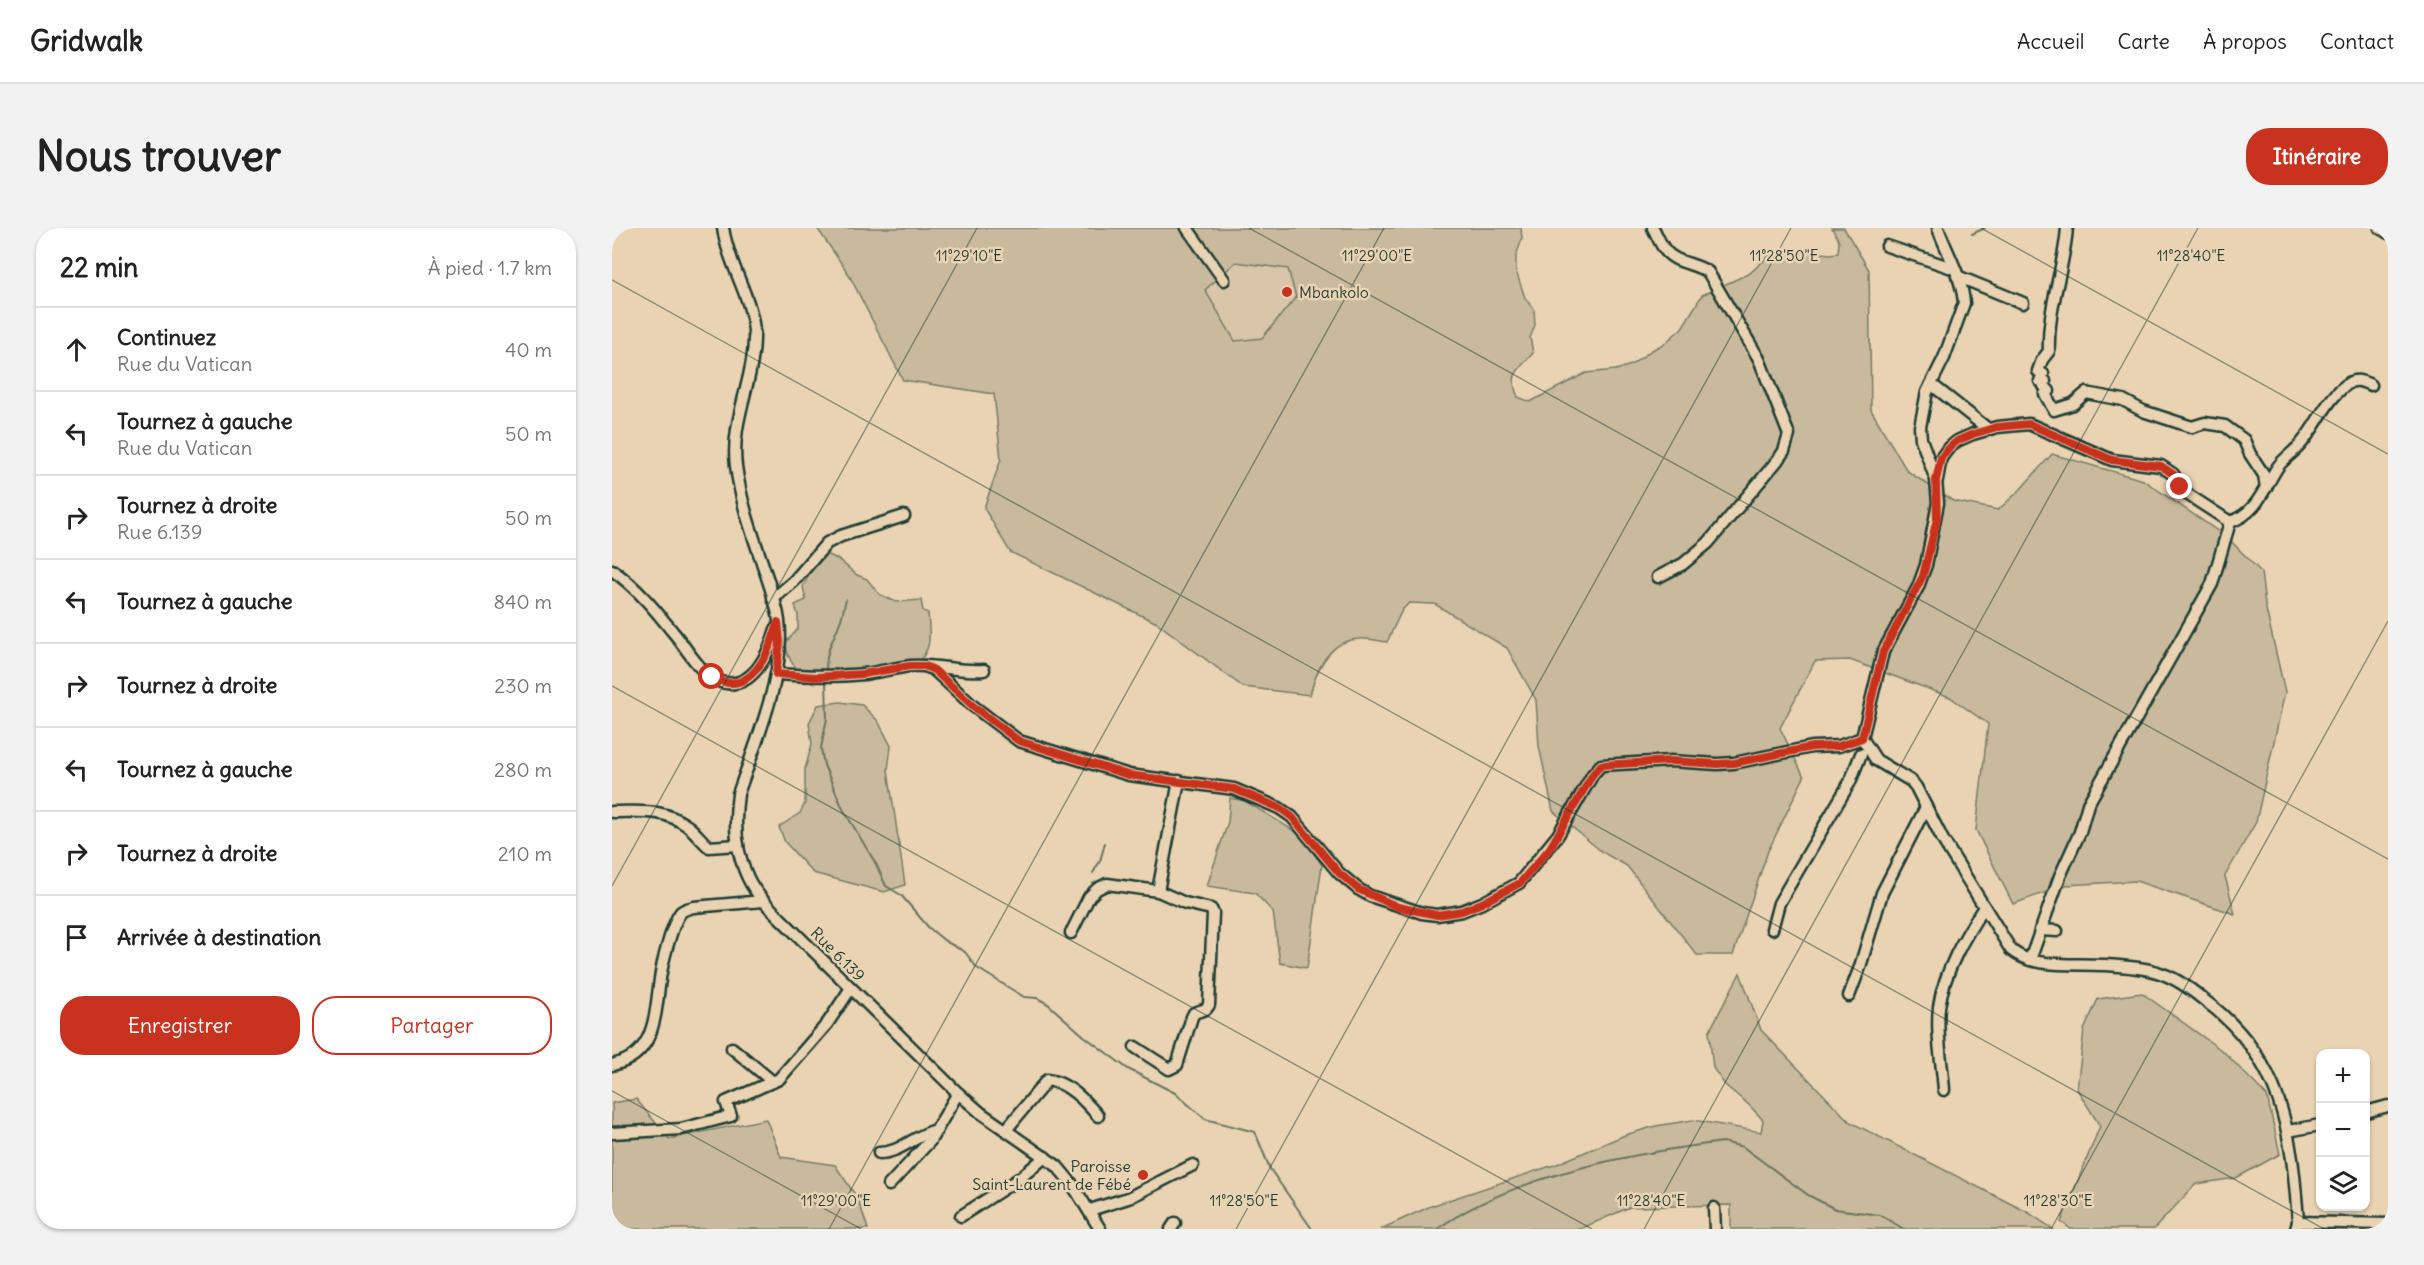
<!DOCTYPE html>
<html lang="fr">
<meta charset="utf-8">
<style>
body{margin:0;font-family:Delius,sans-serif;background:#f2f2f2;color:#222}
.controls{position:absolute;right:18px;bottom:18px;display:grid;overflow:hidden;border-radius:12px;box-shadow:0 2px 4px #0004}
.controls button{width:54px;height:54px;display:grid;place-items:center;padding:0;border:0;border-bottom:2px solid #e0e0e0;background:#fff;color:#222;font:30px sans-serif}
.stop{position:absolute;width:18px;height:18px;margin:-14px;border:4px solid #c8321e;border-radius:50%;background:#fff}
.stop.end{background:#c8321e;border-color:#fff;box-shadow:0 2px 6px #0008}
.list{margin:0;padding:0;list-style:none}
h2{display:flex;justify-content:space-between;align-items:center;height:78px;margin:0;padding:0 24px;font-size:26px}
h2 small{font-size:20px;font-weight:400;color:#767676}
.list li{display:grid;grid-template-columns:39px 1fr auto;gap:18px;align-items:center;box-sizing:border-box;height:84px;padding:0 24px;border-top:2px solid #e0e0e0}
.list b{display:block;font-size:22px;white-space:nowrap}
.list p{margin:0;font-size:20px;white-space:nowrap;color:#767676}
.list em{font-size:20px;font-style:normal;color:#767676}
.actions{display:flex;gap:12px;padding:18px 24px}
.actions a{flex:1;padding:14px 0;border:2px solid #c8321e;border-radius:24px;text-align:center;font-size:21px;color:#c8321e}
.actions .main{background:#c8321e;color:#fff}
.icon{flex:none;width:33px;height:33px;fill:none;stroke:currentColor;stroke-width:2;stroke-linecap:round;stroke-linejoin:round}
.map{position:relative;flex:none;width:1776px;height:1001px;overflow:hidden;border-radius:24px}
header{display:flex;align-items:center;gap:36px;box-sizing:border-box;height:84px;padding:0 30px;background:#fff;border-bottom:2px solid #e0e0e0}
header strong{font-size:28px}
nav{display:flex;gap:33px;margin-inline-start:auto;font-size:21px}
.intro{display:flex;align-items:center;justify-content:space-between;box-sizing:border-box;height:144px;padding:0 36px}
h1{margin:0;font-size:42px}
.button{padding:15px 27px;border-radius:24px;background:#c8321e;color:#fff;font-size:21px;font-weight:700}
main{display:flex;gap:36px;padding:0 36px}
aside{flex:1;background:#fff;border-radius:24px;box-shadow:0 2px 4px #0004}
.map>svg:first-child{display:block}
.built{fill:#d9c6a8}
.green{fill:#c9ba9d;stroke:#747c68;stroke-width:1.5;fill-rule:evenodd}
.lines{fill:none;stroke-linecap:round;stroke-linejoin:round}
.stream{stroke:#687462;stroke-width:2}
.minor-casing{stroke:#1f3d34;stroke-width:15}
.minor{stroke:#ead3b2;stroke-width:10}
.route{stroke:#c8321e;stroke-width:8}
.ticks{fill:none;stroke:#1f3d34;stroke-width:1.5;stroke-opacity:0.45}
.poi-dot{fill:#c8321e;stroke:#ead3b2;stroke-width:2}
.labels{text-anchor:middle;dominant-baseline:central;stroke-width:5;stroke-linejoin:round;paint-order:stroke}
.poi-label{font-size:16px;fill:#1f3d34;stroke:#ead3b2;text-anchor:start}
.street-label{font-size:16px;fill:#1f3d34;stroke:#ead3b2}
.ticks-label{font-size:15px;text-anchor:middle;fill:#1f3d34;stroke:#ead3b2;stroke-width:5;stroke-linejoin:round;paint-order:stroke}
</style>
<header>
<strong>Gridwalk</strong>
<nav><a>Accueil</a><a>Carte</a><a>À propos</a><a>Contact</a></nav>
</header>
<div class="intro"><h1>Nous trouver</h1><a class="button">Itinéraire</a></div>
<main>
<aside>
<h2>22 min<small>À pied · 1.7 km</small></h2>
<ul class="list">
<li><svg class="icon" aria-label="ahead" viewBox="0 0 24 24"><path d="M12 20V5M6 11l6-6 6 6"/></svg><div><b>Continuez</b><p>Rue du Vatican</p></div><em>40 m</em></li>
<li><svg class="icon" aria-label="left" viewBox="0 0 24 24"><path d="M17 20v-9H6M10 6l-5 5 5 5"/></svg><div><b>Tournez à gauche</b><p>Rue du Vatican</p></div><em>50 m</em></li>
<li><svg class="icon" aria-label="right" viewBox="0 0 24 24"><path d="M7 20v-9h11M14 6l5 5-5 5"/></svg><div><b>Tournez à droite</b><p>Rue 6.139</p></div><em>50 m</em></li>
<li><svg class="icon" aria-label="left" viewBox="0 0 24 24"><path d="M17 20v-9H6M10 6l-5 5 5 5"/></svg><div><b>Tournez à gauche</b></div><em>840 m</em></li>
<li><svg class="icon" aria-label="right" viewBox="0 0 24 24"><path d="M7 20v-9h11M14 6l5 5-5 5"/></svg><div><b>Tournez à droite</b></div><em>230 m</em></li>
<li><svg class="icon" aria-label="left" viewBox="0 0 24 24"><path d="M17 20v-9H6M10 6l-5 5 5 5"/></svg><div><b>Tournez à gauche</b></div><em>280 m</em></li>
<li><svg class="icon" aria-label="right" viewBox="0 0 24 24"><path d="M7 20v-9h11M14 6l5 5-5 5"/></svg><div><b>Tournez à droite</b></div><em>210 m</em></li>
<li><svg class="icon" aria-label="arrive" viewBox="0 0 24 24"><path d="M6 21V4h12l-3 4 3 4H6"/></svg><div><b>Arrivée à destination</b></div></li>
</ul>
<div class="actions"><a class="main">Enregistrer</a><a>Partager</a></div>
</aside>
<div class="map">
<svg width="1776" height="1001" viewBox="0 0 1776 1001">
<rect width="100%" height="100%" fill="#ead3b2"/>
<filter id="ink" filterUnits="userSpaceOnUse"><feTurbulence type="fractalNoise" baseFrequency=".0167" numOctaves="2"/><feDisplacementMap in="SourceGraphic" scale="12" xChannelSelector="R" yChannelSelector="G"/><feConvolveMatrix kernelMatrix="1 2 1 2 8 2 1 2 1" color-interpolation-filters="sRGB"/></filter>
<g filter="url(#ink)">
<!-- built -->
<path class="built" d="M624,34l52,7 8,28 -34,41 -27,3 -30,-51z"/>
<!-- green -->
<g class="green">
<path d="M205,0h704l1,11 -6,17v15l9,27 9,12 1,15 -5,13 3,15c-15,18 -25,21 -15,44l12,5 56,-29 30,-3 15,-5 21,-15 13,-7 17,-15 20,-33 48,-22 22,-20 15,-4 43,5 8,-1 1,-12 -7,-13h12l25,42 2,140 36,61 46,30 45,9 21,-19 33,-37 91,26 85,58 33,34 4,33 20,87 -29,130 -31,54 10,38 -99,-33 -70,4 -53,19 -37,-74 12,-106 -38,-27 -100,-37 -35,1 -35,67 24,49 -36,74 -35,104h-36l-70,-89 -25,-14 -49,-41 -14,-65 -3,-46 -29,-52 -72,-44 -26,-1 -7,7 -15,32c-9,-1 -19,-4 -28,-3 -30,1 -43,32 -49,56l-67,-8 -86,-64 -147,-71 -26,-44 17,-49 -7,-65 -91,-14 -55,-107zM624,34l52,7 8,28 -34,41 -27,3 -30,-51z"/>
<path d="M217,327l10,5 18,15 10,4 12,15 17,8 25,-2 2,11 5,2c2,26 5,37 -16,56l-109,5c-11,-8 -17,-18 -17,-32l12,-13v-14l-3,-10 11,-5 -3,-13 14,-30z"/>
<path d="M228,474l22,3 16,16 13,25 -3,24 17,115 -21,7 -71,-19 -28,-31 -6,-15 21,-14 5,-10v-34l7,-25 -3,-21 9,-18z"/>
<path d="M618,570l15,3 56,34 21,30 -15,103 -27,-5 -7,-51 -18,-19 -48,-7 21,-64z"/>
<path d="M1128,745l21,57 89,92 179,91 24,16h-322v-24l-101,2 -50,22h-199l50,-23 126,-42 68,-29 31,-9 37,-6 68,12 2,-12 -13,-14 -25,-21 -12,-17 -4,-36z"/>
<path d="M1530,765l82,59 43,44 13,58 -44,24 -40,6 -42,45h-83l-10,-7 39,-96 -23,-37 7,-59 14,-31z"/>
<path d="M24,871l33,40 97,-20 15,38 54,8 23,34 10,30h-256v-126z"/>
</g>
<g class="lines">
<!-- stream -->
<g class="stream">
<path d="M1360,6l13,-6"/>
<path d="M214,445c0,-26 6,-29 14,-51 3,-7 4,-16 6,-23"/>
<path d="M214,451l1,39 -6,30 3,17 19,44 33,55 10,22 15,9 28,33 16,13 20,11 12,16 47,29 13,1 11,6 36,32 44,33 47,24 30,26 50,13 15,37 42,60"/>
<path d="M481,645l7,-12 5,-18"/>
<path d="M825,1001c77,-54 194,-76 286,-87l20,5 65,48 27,14 45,6 24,14"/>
</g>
<defs>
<g id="minor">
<path d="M111,0c5,36 29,69 31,104 2,45 -24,88 -18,134 6,48 27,94 40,140 16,55 -20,135 -38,188 -4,28 -2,59 10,84 8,17 23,31 36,44l174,171 23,20 76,53 15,18 28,45"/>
<path d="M575,0l37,52"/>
<path d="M1041,0c4,7 7,16 12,22 9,13 30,13 43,22l51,87 30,76 -5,16 -7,10 -69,82 -25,21 -25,13"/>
<path d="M1326,0c9,25 24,49 26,75l-20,55 -17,34 -7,35 1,12 15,41 2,23 -12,62 -8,22 -35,65 -21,86 14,22 35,21 5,6 27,53 68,110c22,19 64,13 92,15 18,1 38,2 54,7 17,5 34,17 47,28 78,57 88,132 94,222l-2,7"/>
<path d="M1455,0c-3,42 -20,81 -18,123l-7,9 -4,11 5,3 -3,7h5l-1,5 5,5 -4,3 9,16 19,-6 13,-11 37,7 20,11 49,16 13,-4 20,3 19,14 6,14 14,21 2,13"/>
<path d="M1768,0l8,5"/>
<path d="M1275,18l68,23"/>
<path d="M1345,48l66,27"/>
<path d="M1319,156l57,45"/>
<path d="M1325,252l4,-22 6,-8 10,-9 16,-7 24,-7 32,-3 83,36 49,6 12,8 14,20 43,28c27,-9 33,-32 47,-54 6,-9 16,-15 23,-23 17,-19 27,-48 49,-62 7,-5 14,-1 22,2"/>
<path d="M0,342c26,18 45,42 65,67 11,14 24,37 41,44 34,13 51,-28 58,-52"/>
<path d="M161,371l21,-18 33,-38 14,-7 63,-20"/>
<path d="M313,438l9,4 39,36 46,35 110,34 105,14 45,19 13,9 47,56 19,16 12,7 52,17 15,2 25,-4 20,-8 37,-20 39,-48 35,-61 8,-9 70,-4 46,3 17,-1 78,-16 27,-1 23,-8"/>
<path d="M164,446c29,2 59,3 88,0 15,-2 31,-6 46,-8 25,-2 49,6 74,4"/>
<path d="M0,584c31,0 51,-4 77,15 7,6 13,14 20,20l29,-2"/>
<path d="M546,663l21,-110"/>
<path d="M1160,701l7,-26 71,-121 11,-28"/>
<path d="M1428,702l17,1"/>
<path d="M459,705l18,-36 8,-8 10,-5 51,7 27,12 26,6 2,4 -4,92 -3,4 -12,4 -2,4 -15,48 -8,4 -34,-22"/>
<path d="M1418,732l30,-84 20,-44 8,-28 124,-220 18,-62"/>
<path d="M1237,768l11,-29 22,-74 44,-86"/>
<path d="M120,820l41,34"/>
<path d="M0,837c44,-9 43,-51 48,-86 2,-15 12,-56 21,-67 4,-3 8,-4 13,-5l69,-6"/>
<path d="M1332,862c-2,-27 -8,-56 -5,-83 5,-36 26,-71 45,-100"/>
<path d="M1754,884l22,-6"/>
<path d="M394,902l41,-50c21,2 38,21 51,36"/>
<path d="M1676,903l32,-6"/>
<path d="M0,905l69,-4 50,-13 -5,-14 53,-23 48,-55 24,-36"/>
<path d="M267,925c22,0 37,-19 58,-23"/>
<path d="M277,957l41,-44 28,-48"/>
<path d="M1102,980l1,21"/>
<path d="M478,982l38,-12 65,-33"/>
<path d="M349,988l59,-38 25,-21"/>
<path d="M1686,994l90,2"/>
<path d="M559,1001l4,-6"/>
</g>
</defs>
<!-- minor casing -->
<use href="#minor" class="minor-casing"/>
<!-- minor -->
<use href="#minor" class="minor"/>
</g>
</g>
<g class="lines" filter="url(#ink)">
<!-- route -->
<path class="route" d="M100,449c40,23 58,-27 66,-55l2,20 -4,32 40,3 47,-3 47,-8h15l9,4 39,36 46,35 109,34 106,14 46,19 12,9 47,56 19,16 40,18 39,8 25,-4 20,-8 38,-20 30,-35 43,-74 8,-9 70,-4 46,3 17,-1 78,-16 27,-1 23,-8 21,-86 40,-76 14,-57 -1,-39 5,-22 6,-8 10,-9 16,-7 24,-7 32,-3 83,36 49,6 12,8 7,13"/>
</g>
<!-- ticks -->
<path class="ticks" d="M637,0l1139,631M1369,0l407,226M0,52l1712,949M0,458l980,543M0,658l365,-658M0,863l249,138M217,1001l555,-1001M624,1001l555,-1001M1032,1001l554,-1001M1439,1001l337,-608"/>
<!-- markers -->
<g class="poi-dot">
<circle cx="675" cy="64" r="6"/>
<circle cx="531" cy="947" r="6"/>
</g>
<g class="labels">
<!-- poi labels -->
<g class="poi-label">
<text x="687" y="64">Mbankolo</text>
<text x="519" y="938" text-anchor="end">Paroisse<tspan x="519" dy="18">Saint-Laurent de Fébé</tspan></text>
</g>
<!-- street labels -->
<g class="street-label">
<text transform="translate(226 726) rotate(45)">Rue 6.139</text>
</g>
</g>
<g class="ticks-label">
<text x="357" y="33">11°29'10"E</text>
<text x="765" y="33">11°29'00"E</text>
<text x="1172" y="33">11°28'50"E</text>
<text x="1579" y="33">11°28'40"E</text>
<text x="224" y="978">11°29'00"E</text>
<text x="632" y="978">11°28'50"E</text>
<text x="1039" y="978">11°28'40"E</text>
<text x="1446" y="978">11°28'30"E</text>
</g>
</svg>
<div class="controls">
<button>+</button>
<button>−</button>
<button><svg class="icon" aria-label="layers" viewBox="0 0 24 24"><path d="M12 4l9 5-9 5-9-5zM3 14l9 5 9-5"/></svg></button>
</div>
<div class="stop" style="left:100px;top:449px"></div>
<div class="stop end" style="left:1568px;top:259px"></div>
</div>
</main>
